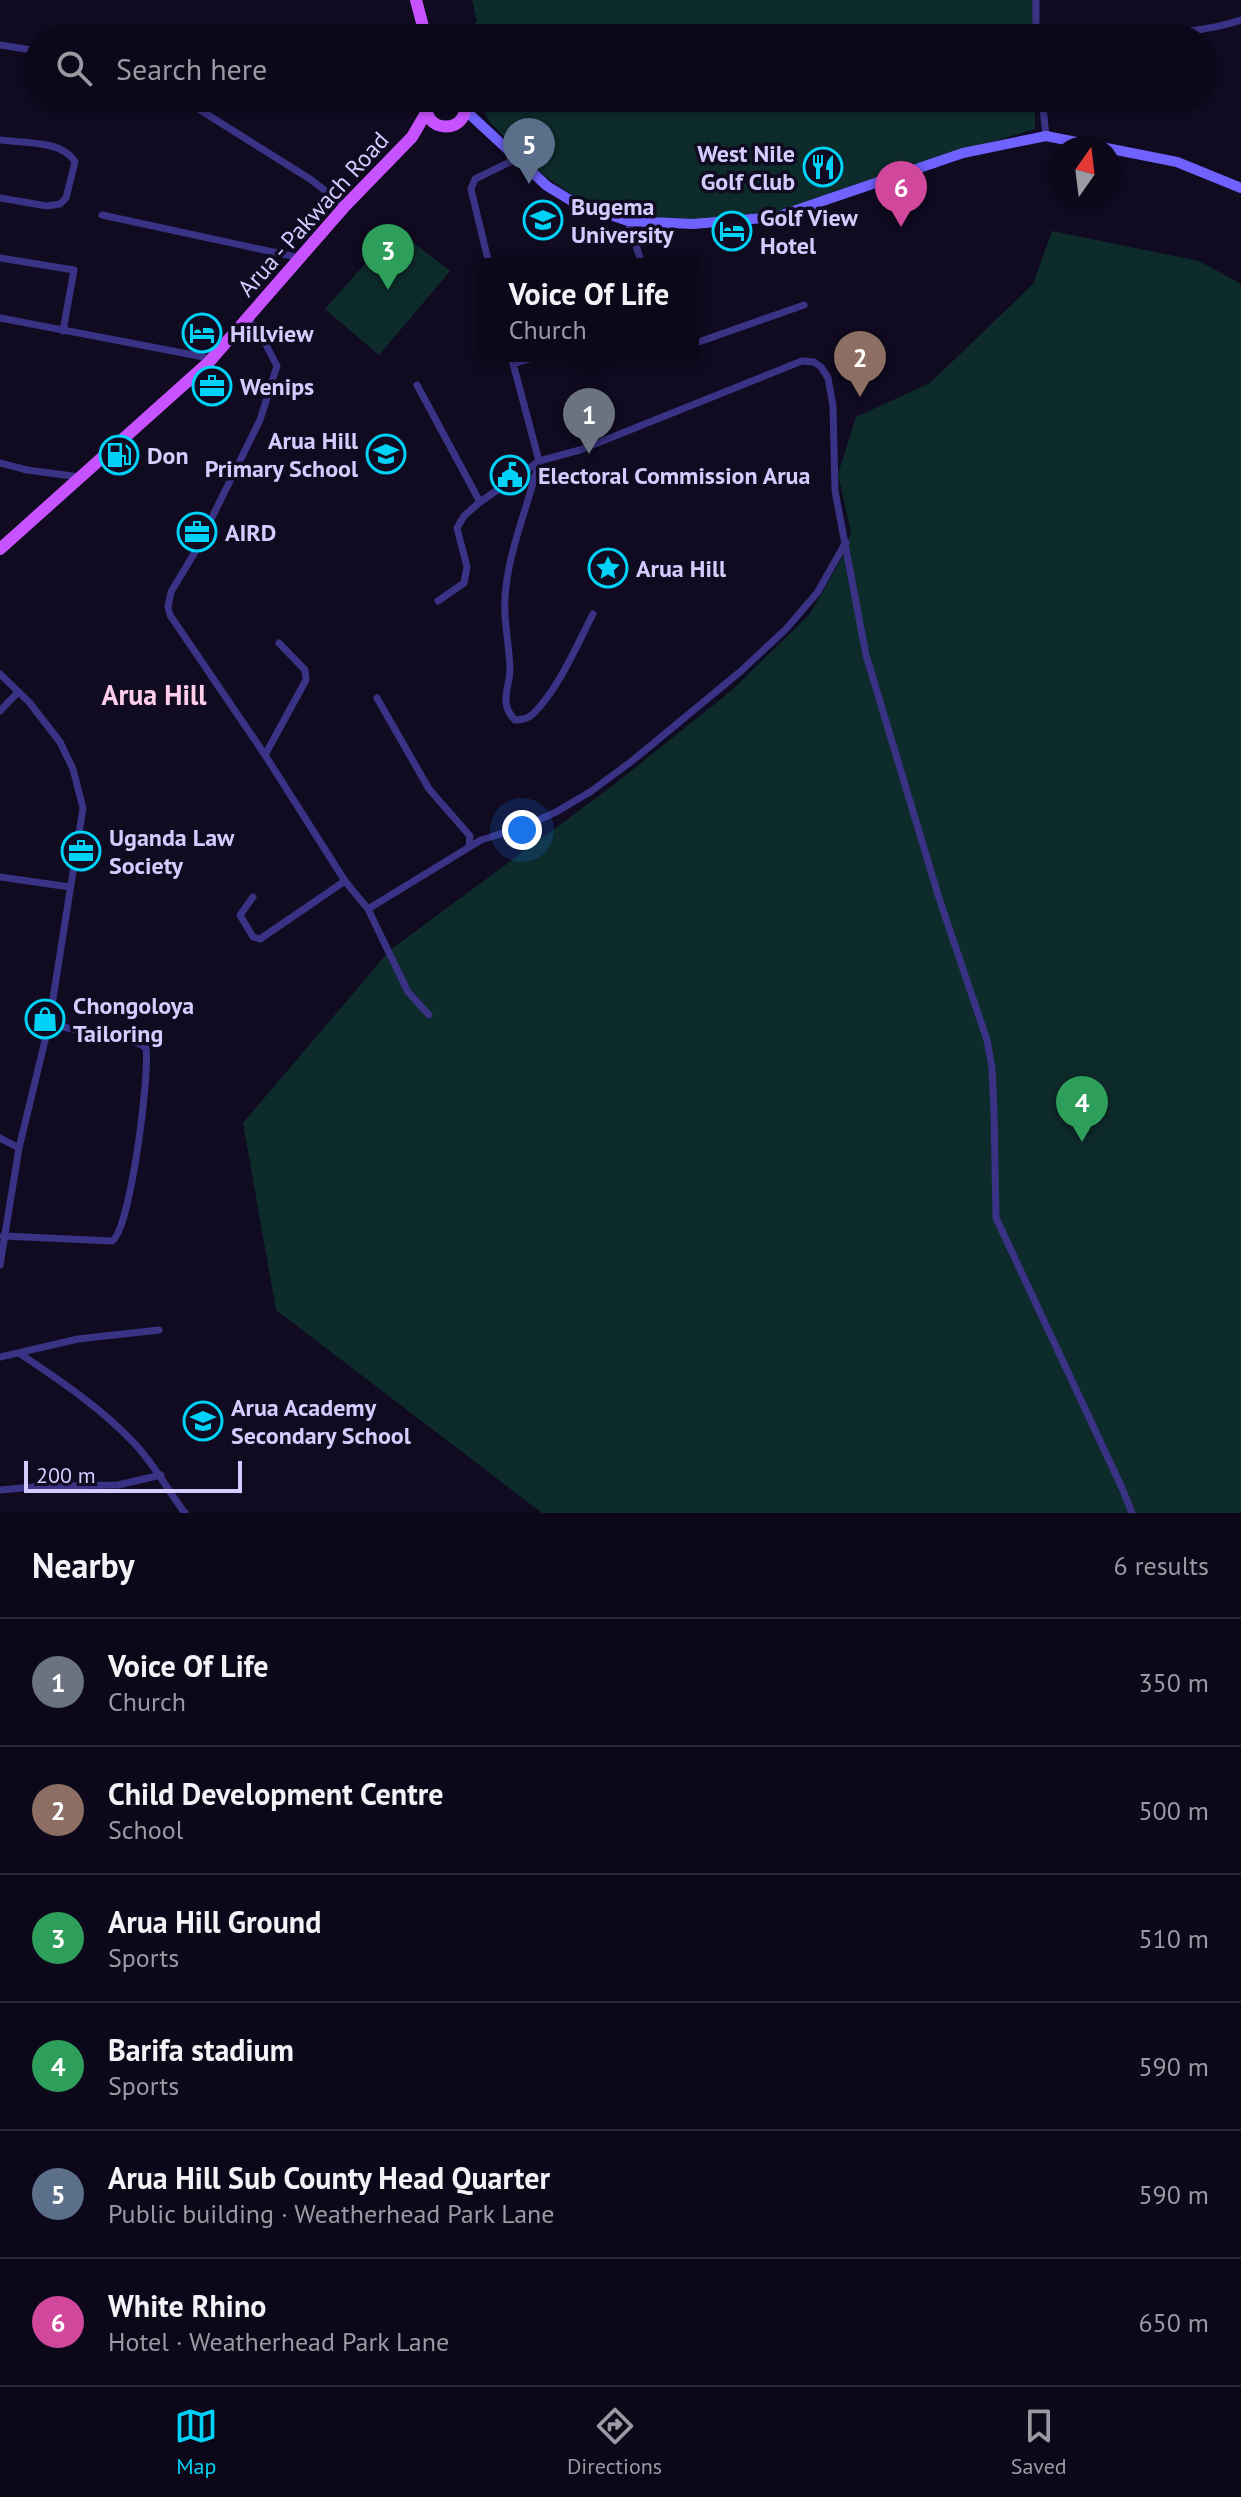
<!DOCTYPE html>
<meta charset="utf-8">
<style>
body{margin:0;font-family:"PT Sans",sans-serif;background:#1a1626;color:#f1f3f6}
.compass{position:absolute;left:1049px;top:136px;width:72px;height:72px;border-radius:50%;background:#0c0819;box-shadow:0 2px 6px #0004;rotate:14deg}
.scale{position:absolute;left:24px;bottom:20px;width:218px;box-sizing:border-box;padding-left:8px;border:4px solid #d4cbff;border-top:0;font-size:22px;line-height:28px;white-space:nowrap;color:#d4cbff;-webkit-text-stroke:6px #100b21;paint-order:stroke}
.you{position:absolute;left:522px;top:830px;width:28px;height:28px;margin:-20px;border:6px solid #fff;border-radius:50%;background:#1a73e8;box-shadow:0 0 0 12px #1a73e833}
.badge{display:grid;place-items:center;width:52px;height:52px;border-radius:50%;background:#00d1f6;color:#fff;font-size:26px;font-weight:700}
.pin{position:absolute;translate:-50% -66px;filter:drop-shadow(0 2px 4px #0008)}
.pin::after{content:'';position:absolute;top:42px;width:28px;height:24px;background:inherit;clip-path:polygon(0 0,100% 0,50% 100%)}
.popup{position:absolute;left:479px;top:258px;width:220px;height:104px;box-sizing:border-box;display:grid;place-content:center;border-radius:0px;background:#0c0819;filter:drop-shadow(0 2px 6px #0005);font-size:26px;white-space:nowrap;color:#9a9aa2}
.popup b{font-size:30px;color:#f1f3f6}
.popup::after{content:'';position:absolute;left:50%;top:100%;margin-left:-16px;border:16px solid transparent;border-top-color:#0c0819}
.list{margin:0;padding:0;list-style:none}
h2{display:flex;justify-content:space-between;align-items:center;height:104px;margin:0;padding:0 32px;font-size:34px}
h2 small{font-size:26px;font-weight:400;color:#9a9aa2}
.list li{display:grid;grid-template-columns:52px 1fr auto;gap:24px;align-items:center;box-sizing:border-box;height:128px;padding:0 32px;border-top:2px solid #2c2938}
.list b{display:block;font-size:30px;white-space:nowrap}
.list p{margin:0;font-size:26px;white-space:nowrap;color:#9a9aa2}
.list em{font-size:26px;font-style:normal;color:#9a9aa2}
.icon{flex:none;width:44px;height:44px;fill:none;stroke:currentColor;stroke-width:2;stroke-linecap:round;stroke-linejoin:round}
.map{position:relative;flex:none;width:1241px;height:1513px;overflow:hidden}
.search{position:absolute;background:#0c0819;box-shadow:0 2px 6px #0004;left:24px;right:24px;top:24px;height:88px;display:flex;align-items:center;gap:20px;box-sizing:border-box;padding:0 28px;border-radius:44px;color:#9a9aa2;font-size:30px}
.sheet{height:872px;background:#0c0819}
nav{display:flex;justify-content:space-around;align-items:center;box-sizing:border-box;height:112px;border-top:2px solid #2c2938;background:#0c0819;font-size:22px;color:#9a9aa2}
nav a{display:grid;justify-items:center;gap:4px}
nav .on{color:#00d1f6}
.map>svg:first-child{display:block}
.green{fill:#0e2b2c}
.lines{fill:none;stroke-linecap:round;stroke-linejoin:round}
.minor{stroke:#3a3284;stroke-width:7}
.secondary{stroke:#6f62ff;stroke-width:10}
.primary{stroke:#c752ff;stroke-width:12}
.labels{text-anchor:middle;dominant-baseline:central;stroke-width:7;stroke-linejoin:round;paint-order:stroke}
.poi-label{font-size:24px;font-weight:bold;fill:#d4cbff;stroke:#100b21;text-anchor:start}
.street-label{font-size:24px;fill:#d4cbff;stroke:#100b21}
.quarter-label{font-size:28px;font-weight:bold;fill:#ffcdea;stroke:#100b21}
</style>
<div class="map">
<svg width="1241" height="1513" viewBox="0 0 1241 1513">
<rect width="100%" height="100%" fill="#100b21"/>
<!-- green -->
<g class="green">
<path d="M472,0h563v38h-574l-1,-4 17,-13z"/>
<path d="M478,98h557v31l-134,40 -105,41 -106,12 -55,-4 -54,-17 -49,-34 -43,-46z"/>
<path d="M396,229l54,42 -71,84 -54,-46z"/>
<path d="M1052,231l147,30 42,23v1229h-699l-266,-203 -33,-187 147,-173 221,-163 121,-97 77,-75 33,-57 9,-26 -13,-58 18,-57 74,-34 103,-99z"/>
</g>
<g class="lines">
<!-- minor -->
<g class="minor">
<path d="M1036,38v-38"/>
<path d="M1069,38c58,-8 116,1 172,-18"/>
<path d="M0,45l38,6"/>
<path d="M181,98l129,81 35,27"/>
<path d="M1042,98l4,38"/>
<path d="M0,140c22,3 63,0 75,22l-9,36 -6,6 -13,2 -47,-8"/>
<path d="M102,215l199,43"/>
<path d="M628,221l14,43"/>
<path d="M0,258l74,12 -11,61"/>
<path d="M489,264l-18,-75 4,-10 41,-20"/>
<path d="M0,318l204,39 5,5"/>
<path d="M248,319l14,18 15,29 -17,54 -65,132 -24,40 -3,15 2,8 95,140 80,126 23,28 40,83 21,23"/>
<path d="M693,344l111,-39"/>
<path d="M511,356l28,105 41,-11 222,-89 12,1 7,5 7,11 5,28 2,85 31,164 73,243 48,142 5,28 2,44 2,106 126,270 10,25"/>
<path d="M513,364l26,-8"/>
<path d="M417,385l63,117 58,-40"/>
<path d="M539,461c-10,42 -28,83 -33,126 -4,28 3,54 4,81 0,20 -12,35 5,52 7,0 12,-1 18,-6 26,-26 43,-67 60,-100"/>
<path d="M0,463l27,7 53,7"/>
<path d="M438,601l26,-18 3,-16 -10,-39 7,-12 16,-14"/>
<path d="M0,674l29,28 31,40 13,27 10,39 -34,216 -30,124 -19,117"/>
<path d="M377,698l52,91 41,47 -1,10"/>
<path d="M0,711l18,-19"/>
<path d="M265,755l41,-75 -1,-10 -26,-27"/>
<path d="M0,877l70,10"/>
<path d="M253,897l-13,18 13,22 7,2 85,-58"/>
<path d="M368,909l113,-69 42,-13 33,-15 34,-20 42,-31 109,-90 45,-42 31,-36 29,-51"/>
<path d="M0,1138l19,10"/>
<path d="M3,1236l109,5c18,-10 38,-167 34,-193l-8,-5 -89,-19"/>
<path d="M19,1353c40,27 81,54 114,89 21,21 34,48 52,71"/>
<path d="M0,1357l78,-18 81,-9"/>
<path d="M0,1490l45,-4 73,-1 43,-10"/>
</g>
<!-- secondary -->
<path class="secondary" d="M465,110l82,76 28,17 53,18 65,3 83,-7 187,-64 83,-17 131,26 64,26"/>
<!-- primary -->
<g class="primary">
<path d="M416,0l10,38"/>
<path d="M428,98c-12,38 48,38 35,0"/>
<path d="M0,549l209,-187 136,-156 67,-69 14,-24"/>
</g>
</g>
<!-- icons -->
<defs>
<symbol id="restaurant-ring" viewBox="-11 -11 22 22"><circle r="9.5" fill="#100b21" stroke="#00d1f6" stroke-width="1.5"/><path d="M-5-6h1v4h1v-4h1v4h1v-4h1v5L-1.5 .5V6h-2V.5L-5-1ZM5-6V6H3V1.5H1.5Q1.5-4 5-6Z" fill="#00d1f6"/></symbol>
<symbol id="university-ring" viewBox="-11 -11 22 22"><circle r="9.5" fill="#100b21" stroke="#00d1f6" stroke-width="1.5"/><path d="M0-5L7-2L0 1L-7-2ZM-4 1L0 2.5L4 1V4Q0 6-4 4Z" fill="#00d1f6"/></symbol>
<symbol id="hotel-ring" viewBox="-11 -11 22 22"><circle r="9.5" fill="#100b21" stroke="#00d1f6" stroke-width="1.5"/><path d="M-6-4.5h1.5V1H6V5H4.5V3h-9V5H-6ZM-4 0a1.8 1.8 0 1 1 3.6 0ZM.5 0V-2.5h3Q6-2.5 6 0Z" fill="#00d1f6"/></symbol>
<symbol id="office-ring" viewBox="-11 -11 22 22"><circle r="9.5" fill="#100b21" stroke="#00d1f6" stroke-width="1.5"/><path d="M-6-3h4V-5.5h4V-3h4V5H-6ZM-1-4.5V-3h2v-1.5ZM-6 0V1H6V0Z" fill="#00d1f6"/></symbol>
<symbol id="school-ring" viewBox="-11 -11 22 22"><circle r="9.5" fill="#100b21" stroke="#00d1f6" stroke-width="1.5"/><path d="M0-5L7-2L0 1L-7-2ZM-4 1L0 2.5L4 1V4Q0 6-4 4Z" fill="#00d1f6"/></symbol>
<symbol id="fuel-ring" viewBox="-11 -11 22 22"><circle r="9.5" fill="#100b21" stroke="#00d1f6" stroke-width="1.5"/><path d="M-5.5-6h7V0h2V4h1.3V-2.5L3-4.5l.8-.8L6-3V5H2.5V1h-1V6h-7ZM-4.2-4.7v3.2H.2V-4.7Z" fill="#00d1f6"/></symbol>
<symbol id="civic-ring" viewBox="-11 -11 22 22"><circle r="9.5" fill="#100b21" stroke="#00d1f6" stroke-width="1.5"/><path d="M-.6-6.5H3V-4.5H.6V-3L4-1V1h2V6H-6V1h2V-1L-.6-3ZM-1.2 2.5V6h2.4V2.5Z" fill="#00d1f6"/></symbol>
<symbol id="sight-ring" viewBox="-11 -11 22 22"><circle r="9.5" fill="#100b21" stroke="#00d1f6" stroke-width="1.5"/><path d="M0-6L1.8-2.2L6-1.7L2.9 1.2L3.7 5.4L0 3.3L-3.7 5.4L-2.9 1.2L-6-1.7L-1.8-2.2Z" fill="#00d1f6"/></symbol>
<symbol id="shop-ring" viewBox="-11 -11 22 22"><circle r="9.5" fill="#100b21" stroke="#00d1f6" stroke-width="1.5"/><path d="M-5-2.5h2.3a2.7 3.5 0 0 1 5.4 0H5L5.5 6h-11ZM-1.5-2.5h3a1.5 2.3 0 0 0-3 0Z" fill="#00d1f6"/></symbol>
</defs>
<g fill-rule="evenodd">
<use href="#restaurant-ring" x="801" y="145" width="44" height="44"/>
<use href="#university-ring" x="521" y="198" width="44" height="44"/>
<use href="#hotel-ring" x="710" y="209" width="44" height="44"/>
<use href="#hotel-ring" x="180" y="311" width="44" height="44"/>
<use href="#office-ring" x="190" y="364" width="44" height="44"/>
<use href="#school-ring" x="364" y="432" width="44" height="44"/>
<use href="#fuel-ring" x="97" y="433" width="44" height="44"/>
<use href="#civic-ring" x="488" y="453" width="44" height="44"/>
<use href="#office-ring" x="175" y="510" width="44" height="44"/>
<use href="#sight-ring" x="586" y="546" width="44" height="44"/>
<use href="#office-ring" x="59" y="829" width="44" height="44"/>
<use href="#shop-ring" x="23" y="997" width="44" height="44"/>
<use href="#school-ring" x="181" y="1399" width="44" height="44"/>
</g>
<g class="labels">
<!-- poi labels -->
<g class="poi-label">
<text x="795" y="153" text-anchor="end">West Nile<tspan x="795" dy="28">Golf Club</tspan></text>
<text x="571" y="206">Bugema<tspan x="571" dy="28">University</tspan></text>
<text x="760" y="217">Golf View<tspan x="760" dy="28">Hotel</tspan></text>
<text x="230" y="333">Hillview</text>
<text x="240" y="386">Wenips</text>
<text x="358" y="440" text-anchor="end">Arua Hill<tspan x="358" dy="28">Primary School</tspan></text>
<text x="147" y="455">Don</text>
<text x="538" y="475">Electoral Commission Arua</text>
<text x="225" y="532">AIRD</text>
<text x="636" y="568">Arua Hill</text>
<text x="109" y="837">Uganda Law<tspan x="109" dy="28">Society</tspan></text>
<text x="73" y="1005">Chongoloya<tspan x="73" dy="28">Tailoring</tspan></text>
<text x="231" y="1407">Arua Academy<tspan x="231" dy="28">Secondary School</tspan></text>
</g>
<!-- street labels -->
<g class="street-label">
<text transform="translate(313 214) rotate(-48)">Arua - Pakwach Road</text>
</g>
<!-- quarter labels -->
<g class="quarter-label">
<text x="154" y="694">Arua Hill</text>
</g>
</g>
</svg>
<svg class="compass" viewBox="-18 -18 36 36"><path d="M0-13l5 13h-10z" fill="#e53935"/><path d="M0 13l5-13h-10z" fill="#9a9aa2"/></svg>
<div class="scale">200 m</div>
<div class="you"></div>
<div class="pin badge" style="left:589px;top:454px;background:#6b7280">1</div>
<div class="popup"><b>Voice Of Life</b>Church</div>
<div class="pin badge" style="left:860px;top:397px;background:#8d6e63">2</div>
<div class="pin badge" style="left:388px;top:290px;background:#2e9e5b">3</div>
<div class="pin badge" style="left:1082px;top:1142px;background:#2e9e5b">4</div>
<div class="pin badge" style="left:529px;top:184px;background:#5c6f8a">5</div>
<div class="pin badge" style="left:901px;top:227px;background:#d1479c">6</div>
<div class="search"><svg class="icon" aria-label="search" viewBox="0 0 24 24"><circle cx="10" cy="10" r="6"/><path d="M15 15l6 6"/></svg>Search here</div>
</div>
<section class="sheet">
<h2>Nearby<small>6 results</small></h2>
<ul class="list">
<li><span class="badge" style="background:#6b7280">1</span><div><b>Voice Of Life</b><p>Church</p></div><em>350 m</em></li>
<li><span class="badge" style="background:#8d6e63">2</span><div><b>Child Development Centre</b><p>School</p></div><em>500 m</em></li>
<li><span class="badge" style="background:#2e9e5b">3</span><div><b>Arua Hill Ground</b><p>Sports</p></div><em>510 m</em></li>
<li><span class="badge" style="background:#2e9e5b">4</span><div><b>Barifa stadium</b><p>Sports</p></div><em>590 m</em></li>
<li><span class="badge" style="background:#5c6f8a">5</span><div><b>Arua Hill Sub County Head Quarter</b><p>Public building · Weatherhead Park Lane</p></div><em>590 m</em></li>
<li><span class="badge" style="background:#d1479c">6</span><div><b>White Rhino</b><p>Hotel · Weatherhead Park Lane</p></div><em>650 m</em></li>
</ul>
</section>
<nav>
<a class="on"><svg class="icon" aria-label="map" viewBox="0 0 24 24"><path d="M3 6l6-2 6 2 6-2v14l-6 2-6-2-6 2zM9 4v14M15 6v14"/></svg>Map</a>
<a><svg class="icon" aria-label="directions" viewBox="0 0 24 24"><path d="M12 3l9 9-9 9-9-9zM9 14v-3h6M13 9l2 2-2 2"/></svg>Directions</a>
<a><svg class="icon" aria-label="saved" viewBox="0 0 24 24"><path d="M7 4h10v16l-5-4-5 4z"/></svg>Saved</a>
</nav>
